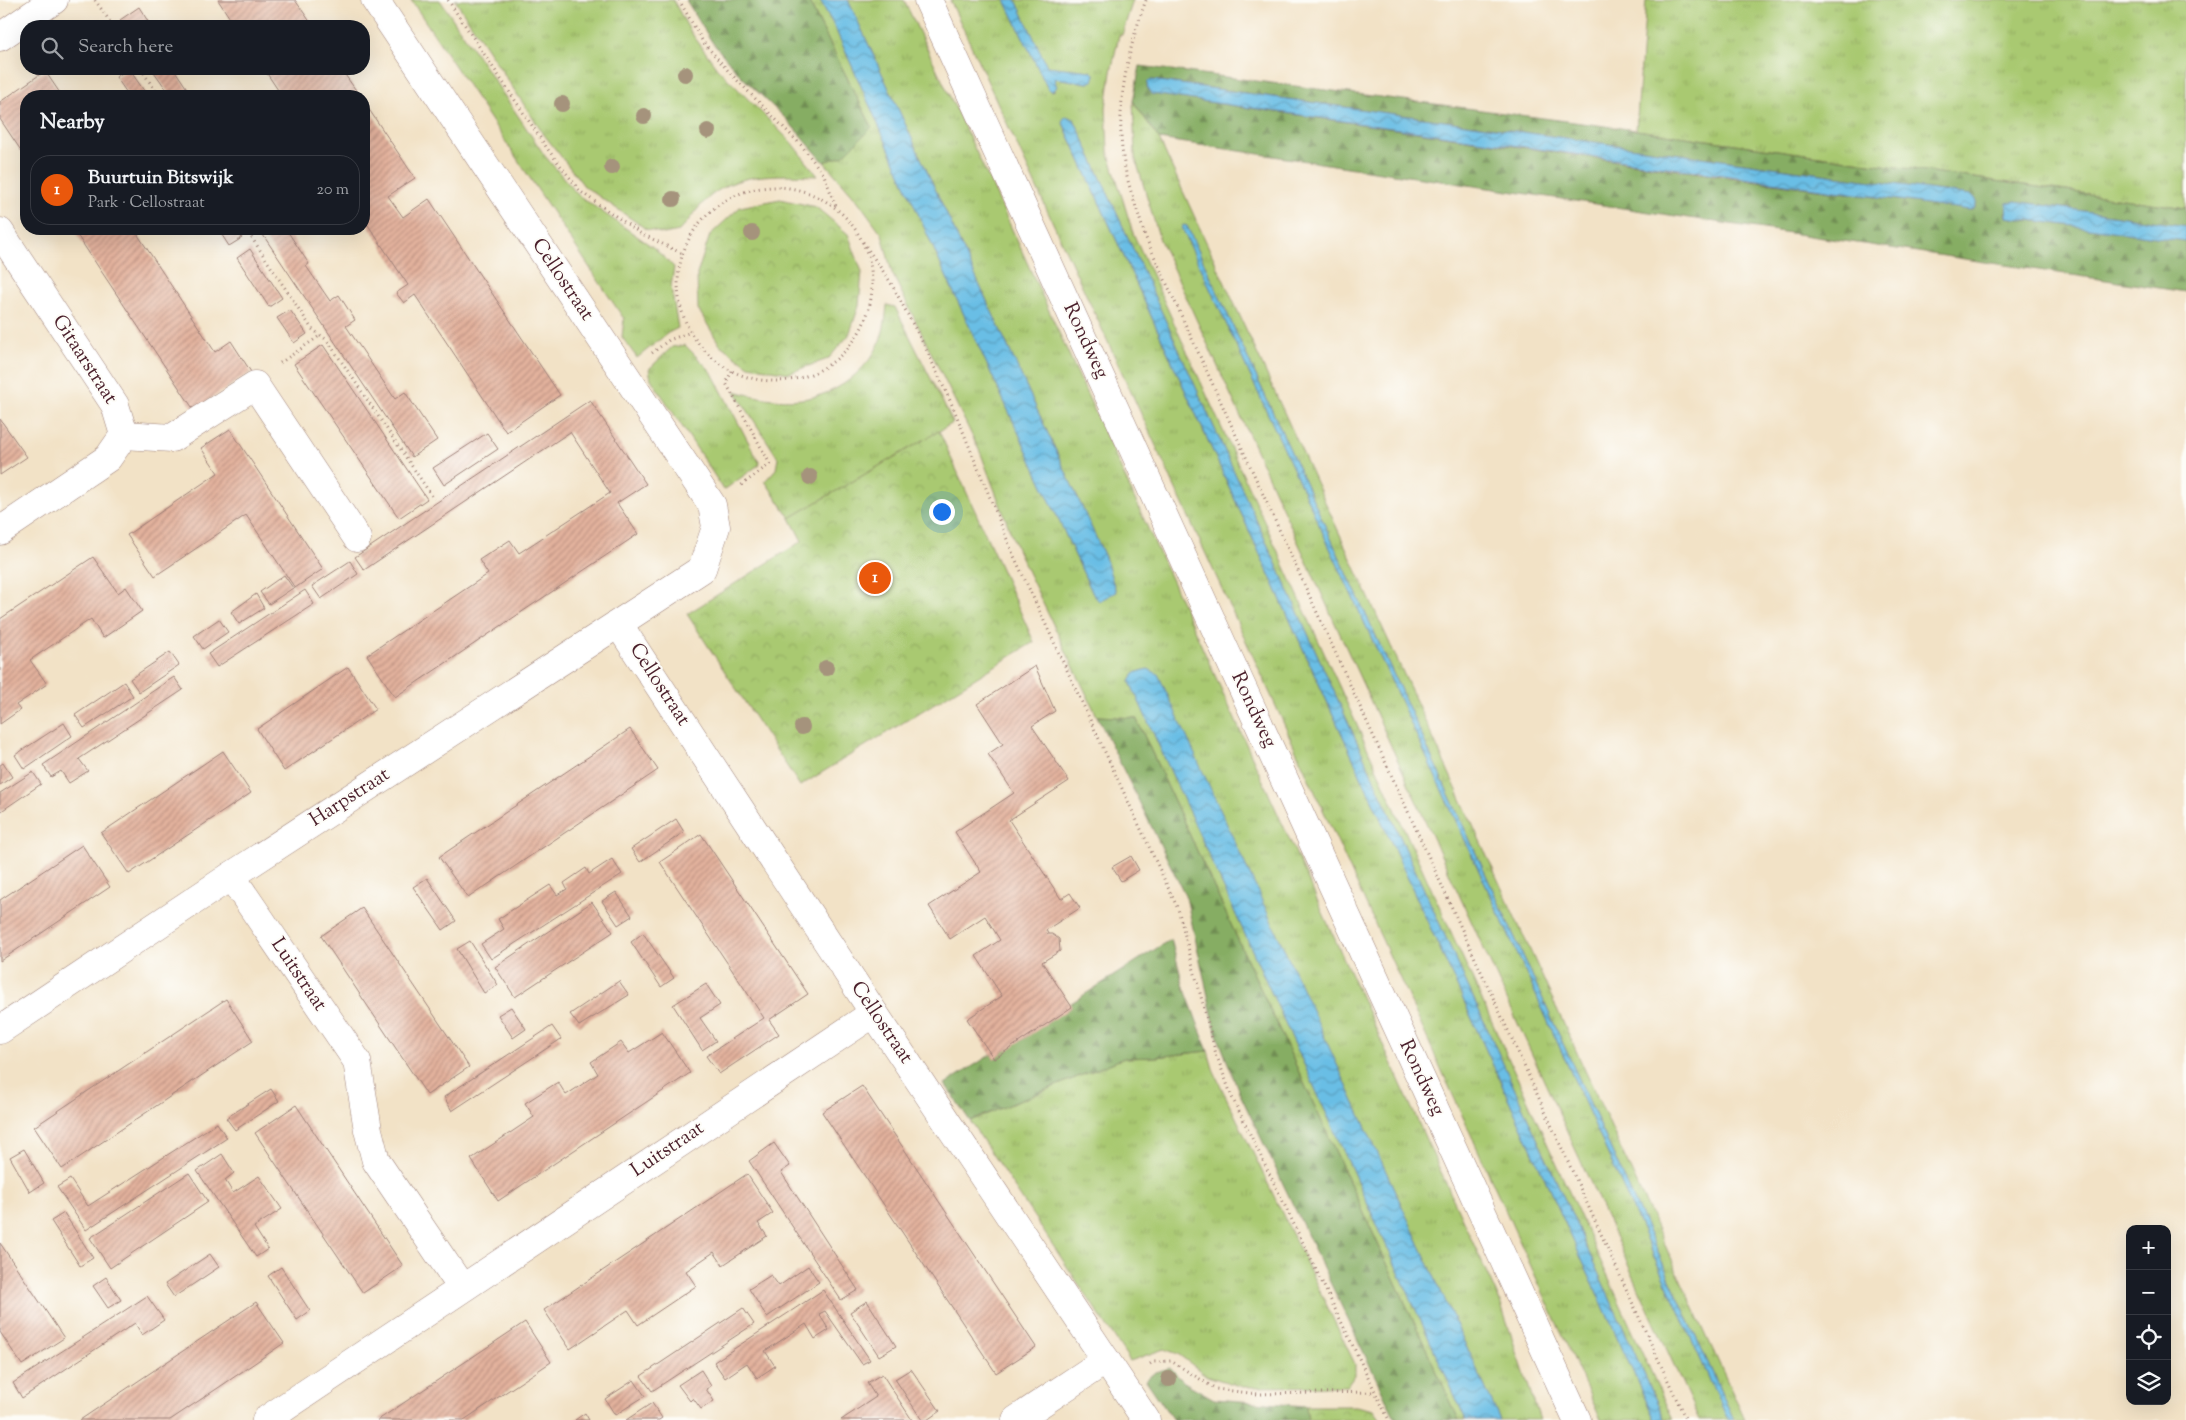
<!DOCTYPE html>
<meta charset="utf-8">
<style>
body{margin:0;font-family:"Sorts Mill Goudy",serif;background:#20242c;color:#f1f3f6}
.controls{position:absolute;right:15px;bottom:15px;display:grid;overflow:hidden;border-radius:10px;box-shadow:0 5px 20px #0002}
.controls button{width:45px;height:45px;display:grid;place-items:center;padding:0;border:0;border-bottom:1px solid #363941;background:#171b24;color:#f1f3f6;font:25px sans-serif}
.you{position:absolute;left:941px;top:511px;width:18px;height:18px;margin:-12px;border:4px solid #fff;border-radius:50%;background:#1a73e8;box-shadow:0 0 0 8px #1a73e833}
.badge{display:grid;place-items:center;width:32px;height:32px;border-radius:50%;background:#ea580c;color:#fff;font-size:16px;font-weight:700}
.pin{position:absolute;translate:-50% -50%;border:2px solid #fff;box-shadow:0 1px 5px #0006}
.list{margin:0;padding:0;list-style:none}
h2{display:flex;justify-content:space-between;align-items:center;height:65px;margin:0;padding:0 20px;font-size:21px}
h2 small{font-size:16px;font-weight:400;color:#9ea1a6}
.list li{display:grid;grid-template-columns:32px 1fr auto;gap:15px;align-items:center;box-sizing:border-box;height:70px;margin:0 10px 10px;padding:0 10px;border:1px solid #363941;border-radius:20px}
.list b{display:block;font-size:19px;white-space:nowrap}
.list p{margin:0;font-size:16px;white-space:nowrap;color:#9ea1a6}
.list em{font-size:16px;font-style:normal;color:#9ea1a6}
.icon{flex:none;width:28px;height:28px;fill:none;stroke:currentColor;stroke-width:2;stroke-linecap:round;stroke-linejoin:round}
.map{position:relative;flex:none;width:2186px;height:1420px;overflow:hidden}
.search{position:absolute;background:#171b24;box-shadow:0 5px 20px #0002;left:20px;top:20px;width:350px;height:55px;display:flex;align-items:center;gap:12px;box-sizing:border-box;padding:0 18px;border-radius:20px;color:#9ea1a6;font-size:19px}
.panel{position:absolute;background:#171b24;box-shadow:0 5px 20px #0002;left:20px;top:90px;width:350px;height:145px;border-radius:20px}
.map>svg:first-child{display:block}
.grass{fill:url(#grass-tufts);stroke:#7a744e}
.forest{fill:url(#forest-firs);stroke:#686647;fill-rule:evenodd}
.park{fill:url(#park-crowns);stroke:#7a744e}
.water{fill:url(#water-waves);stroke:#5a6e88}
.building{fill:url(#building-hatch)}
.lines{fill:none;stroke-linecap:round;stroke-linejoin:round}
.minor-casing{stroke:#9e8078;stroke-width:29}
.major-casing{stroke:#9e8078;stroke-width:29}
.path{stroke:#9e8078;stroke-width:3;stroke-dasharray:1 4;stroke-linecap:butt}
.minor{stroke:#fff;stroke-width:28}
.major{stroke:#fff;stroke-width:28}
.tree{fill:#a5937c}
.labels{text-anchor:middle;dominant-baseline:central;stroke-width:4;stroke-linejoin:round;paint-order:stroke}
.street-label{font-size:20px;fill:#4a1f2b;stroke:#fdfcf7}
</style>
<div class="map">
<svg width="2186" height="1420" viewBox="0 0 2186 1420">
<defs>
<pattern id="grass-tufts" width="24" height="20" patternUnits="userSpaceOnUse" patternTransform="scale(1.25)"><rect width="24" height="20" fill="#a9c971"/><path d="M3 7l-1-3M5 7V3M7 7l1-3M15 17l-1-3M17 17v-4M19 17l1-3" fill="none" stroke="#93ac62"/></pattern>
<pattern id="forest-firs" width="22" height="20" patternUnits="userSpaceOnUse" patternTransform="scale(1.25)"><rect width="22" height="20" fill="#86ad63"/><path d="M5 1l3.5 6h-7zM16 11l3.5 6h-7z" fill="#708c52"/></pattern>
<pattern id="park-crowns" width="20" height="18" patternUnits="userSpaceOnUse" patternTransform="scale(1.25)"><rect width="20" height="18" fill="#a9c971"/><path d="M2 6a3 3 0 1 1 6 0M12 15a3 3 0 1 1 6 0" fill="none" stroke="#93ac62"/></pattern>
<pattern id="water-waves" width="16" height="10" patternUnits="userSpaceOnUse" patternTransform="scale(1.25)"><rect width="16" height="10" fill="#69bee5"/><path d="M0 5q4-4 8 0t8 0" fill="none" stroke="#589aba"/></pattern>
<pattern id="building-hatch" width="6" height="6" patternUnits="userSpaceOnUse" patternTransform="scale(1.25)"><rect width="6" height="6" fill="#e3b29d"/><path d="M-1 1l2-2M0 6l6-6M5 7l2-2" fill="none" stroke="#ba9080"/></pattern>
</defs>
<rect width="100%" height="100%" fill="#fdfcf7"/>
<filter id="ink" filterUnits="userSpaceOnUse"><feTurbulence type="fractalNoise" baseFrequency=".02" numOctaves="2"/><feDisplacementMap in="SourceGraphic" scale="10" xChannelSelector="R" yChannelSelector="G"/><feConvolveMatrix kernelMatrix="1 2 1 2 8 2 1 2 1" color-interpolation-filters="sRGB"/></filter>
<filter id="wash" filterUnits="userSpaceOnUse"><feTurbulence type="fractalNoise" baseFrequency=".0096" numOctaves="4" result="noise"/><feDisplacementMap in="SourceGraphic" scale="20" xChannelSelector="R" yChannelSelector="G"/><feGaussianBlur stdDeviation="1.12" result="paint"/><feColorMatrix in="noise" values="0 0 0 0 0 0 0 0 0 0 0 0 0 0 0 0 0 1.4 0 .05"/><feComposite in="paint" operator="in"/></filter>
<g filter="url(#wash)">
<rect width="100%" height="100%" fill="#f2e2c6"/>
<!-- grass -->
<g class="grass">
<path d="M411,0h29l105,156 33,39 76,53 20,19 -3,20 7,41 -10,5 -31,25 -15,-21 2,-18z"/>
<path d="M455,0h218l17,31 27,37 73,73 28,35c-41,-1 -82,-6 -114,26 -9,9 -16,20 -25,29l-15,3 -18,-5 -62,-43 -42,-54z"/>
<path d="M808,0h12l15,28 106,237 152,329 23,-2 -11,-35 -257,-557h56l86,181 510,1121 40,118h-40l-342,-745 -10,-6 -14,4 -4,9 336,738h-7l-323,-702 -39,-2 -80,-167 -36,-95 -89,-181 -10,-39 -24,-33 -34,-39 19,-6 29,-29z"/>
<path d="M950,0h55l43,89 4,2 3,-1 -1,-12 34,5 3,-12 -44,-4 -31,-67h117l-11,35h-3l-8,37 -5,36 2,43 25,82 540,1187h-8l-591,-1301 -12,2 593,1299h-54l-343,-753z"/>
<path d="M1646,0h540v208l-550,-78z"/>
<path d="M1133,101l26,38 586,1281h-11l-213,-469 -334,-725 -2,-1 -3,3 335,725 211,467h-29l-539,-1180 -25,-83z"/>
<path d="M887,305l8,2 58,116 -163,95 -25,-37 11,-12 2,-11 -43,-67c43,13 88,15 122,-18 11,-10 21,-23 25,-38 3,-10 4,-20 5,-30z"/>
<path d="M685,345l26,26 49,93 -36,26 -73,-111 -2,-10 23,-22z"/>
<path d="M1208,1051l6,21 141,292v11l-8,11 -104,1 -36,-11 -29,-22 -14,-5 -34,12 -160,-240 154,-63 32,-1z"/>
</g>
<!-- forest -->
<g class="forest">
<path d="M686,0h122l64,127 -29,29 -19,6 -38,-43 -46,-44 -28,-33z"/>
<path d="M1140,66l496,64 550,78v18l-171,-25 -10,12 1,4 180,24v51l-1027,-153 -26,-38zM1153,80l817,115 5,3 1,9 -4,3 -252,-34 -568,-82 -5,-7 1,-6z"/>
<path d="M1097,716l39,2 323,702h-63l-157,-328 -23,-60 -30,-135z"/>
<path d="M1171,939l12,45 25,67 -52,6 -32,1 -154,63 -25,-37z"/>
<path d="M1170,1368l14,14 30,17 92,7 2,14h-135l-27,-40 9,-8z"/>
</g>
<!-- park -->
<g class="park">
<path d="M780,199l36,8 32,27 14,38 -3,34 -10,29 -21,24 -39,14 -40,-7 -29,-21 -22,-36 -1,-35 13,-39 30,-28z"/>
<path d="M939,431l95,211 -234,144 -113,-172 115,-73 -12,-23z"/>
<path d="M1306,1406h50l18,4 7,10h-73z"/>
</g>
<!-- water -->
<g class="water">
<path d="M820,0h28l257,557 11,35 -17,9 -6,-7 -152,-329 -106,-237z"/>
<path d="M1005,0h11l31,66 44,5 4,4 -2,6 -5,2 -34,-5 3,9 -5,4 -4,-2z"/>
<path d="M1152,80l819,115 4,3 2,4 -3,7 -5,1 -817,-116 -5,-7 1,-6z"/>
<path d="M1066,116l8,3 591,1301h-10l-591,-1295 -2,-4z"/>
<path d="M2015,201l171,25v15l-180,-24 1,-14z"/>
<path d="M1183,225l4,1 334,725 213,469h-6l-211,-467 -335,-725z"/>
<path d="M1148,669l10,5 342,746h-34l-336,-738 4,-9z"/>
</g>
<g id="blocks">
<!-- building -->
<g class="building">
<path d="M218,0h77l18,26h-78z"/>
<path d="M139,7l12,19h-27l-4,-6z"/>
<path d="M129,69l16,23 3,4h-19l-13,-19z"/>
<path d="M152,69h22l18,27h-21z"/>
<path d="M264,69h77l19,27h-78z"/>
<path d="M45,71l17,25h-36v62l-26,-39v-17z"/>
<path d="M364,102l51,76 -27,18 15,21 26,-18 131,196 -54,37 -91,-137 -11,8 -8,-10 12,-8 -44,-66z"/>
<path d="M73,229h61l81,123 16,-11 20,31 -57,38z"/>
<path d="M218,229h18l6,9 -13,8z"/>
<path d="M259,229h22l1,2 4,-2 23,35 -3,2 24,35 9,-6 16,25 -9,6 49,73 10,-7 32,48 -25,17z"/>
<path d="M250,249l32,49 -13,9 -32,-49z"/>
<path d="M290,310l17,24 -13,9 -17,-25z"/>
<path d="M323,345l104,154 -28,19 -105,-154z"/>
<path d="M590,400l56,84 -29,19 21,31 -243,163 -28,-42 121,-81 -9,-14 31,-20 9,13 91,-60 -40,-61 -206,138 -9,-13z"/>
<path d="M0,419l27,38 -27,18z"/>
<path d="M230,429l93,140 -28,19 -49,-73 -91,61 -28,-41 91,-62 -17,-25z"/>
<path d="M487,433l11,16 -54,36 -11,-17z"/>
<path d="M93,557l25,36 8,-6 16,24 -39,27 -12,-19 -61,41 17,24 -31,21 4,5 -20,14v-105z"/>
<path d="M350,561l8,13 -37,25 -9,-13z"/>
<path d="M284,575l9,13 -24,16 -9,-12z"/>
<path d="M305,590l9,14 -97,63 -9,-13z"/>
<path d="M256,594l8,14 -25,16 -8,-12z"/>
<path d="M219,619l9,13 -25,17 -9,-13z"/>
<path d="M170,652l9,13 -40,27 -9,-13z"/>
<path d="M1035,666l20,45 -23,15 37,55 -60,39 52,79 9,-6 10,15 -34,22 2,4h4l7,5 1,12 -18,11 30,45 -78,52 -27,-40 35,-23 -26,-40 24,-16 -15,-24 -35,23 -21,-33 52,-34 -26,-40 59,-39 -26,-39 15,-10 -26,-40z"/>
<path d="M348,667l28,42 -92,62 -27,-42z"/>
<path d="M174,677l9,13 -104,69 9,12 -19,12 -8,-12 -10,6 -8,-12z"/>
<path d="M124,682l9,14 -49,32 -9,-13z"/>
<path d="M64,723l8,13 -48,33 -9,-14z"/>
<path d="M630,729l28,41 -190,128 -29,-41z"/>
<path d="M223,751l28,42 -122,81 -28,-41z"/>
<path d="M3,763l9,14 -12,8v-20z"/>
<path d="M33,772l8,12 -41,28v-19z"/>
<path d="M676,819l8,13 -44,30 -9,-13z"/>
<path d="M701,834l107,160 -39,26 10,14 -60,40 -13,-18 58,-38 -104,-156z"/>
<path d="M82,845l28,42 -110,74v-61z"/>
<path d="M1131,856l8,14 -18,11 -9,-14z"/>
<path d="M612,859l10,15 -131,85 -10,-15 23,-15 -6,-10 52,-34 7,10 10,-6 -3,-6 22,-15 3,6z"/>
<path d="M427,878l29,43 -13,9 -30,-43z"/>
<path d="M616,892l16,24 -14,9 -16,-24z"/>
<path d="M592,902l21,30 -98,65 -20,-30z"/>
<path d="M362,908l107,159 -42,28 -106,-159z"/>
<path d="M643,933l31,45 -13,9 -30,-45z"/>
<path d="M470,941l28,44 -14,8 -27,-44z"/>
<path d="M619,981l10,14 -50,31 -9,-12z"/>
<path d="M706,984l14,21 -20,13 16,23 -14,9 -29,-45z"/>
<path d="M226,999l27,42 -191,128 -28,-42z"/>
<path d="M511,1007l15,22 -13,9 -15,-23z"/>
<path d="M552,1026l9,13 -109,72 -8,-14z"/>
<path d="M662,1032l28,41 -192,128 -27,-42 63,-42 -9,-14 33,-21 8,13 32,-21 -7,-12 30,-20 8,11z"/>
<path d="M862,1086l174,261 -40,26 -174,-261z"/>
<path d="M271,1089l8,12 -44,29 -9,-12z"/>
<path d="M296,1105l107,161 -40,27 -108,-160z"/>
<path d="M217,1123l10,15 -141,92 -29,-43 13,-8 18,27z"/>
<path d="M774,1143l16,23 -9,6 77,118 -17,10 -92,-139z"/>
<path d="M24,1149l20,34 -14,9 -20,-35z"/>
<path d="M222,1154l12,19 -9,7 8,13 26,-17 23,33 -28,18 14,22 -12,8 -59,-86z"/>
<path d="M189,1173l19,29 -98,66 -20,-30z"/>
<path d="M747,1174l26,39 -15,10 9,13 -44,29 -9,-13 -28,19 10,15 -58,39 -10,-15 -58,39 -26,-39z"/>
<path d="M64,1213l29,45 -13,8 -29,-45z"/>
<path d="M0,1243l64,95 -42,27 -22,-33z"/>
<path d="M210,1254l9,13 -45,30 -9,-13z"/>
<path d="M808,1266l11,16 -52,35 -18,-28 22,-14 8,11z"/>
<path d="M281,1267l29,44 -13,9 -29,-44z"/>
<path d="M106,1277l15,23 -13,8 -15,-22z"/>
<path d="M823,1290l47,70 -8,4 -37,-53 -6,3 10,16 -14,9 -9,-15 -41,27 10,15 -18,12 -10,-15 -22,15 -11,-16z"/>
<path d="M147,1296l17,24 -22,15 -7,-12 -113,75 -9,-15z"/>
<path d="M867,1301l29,45 -17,10 -29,-44z"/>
<path d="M256,1302l28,41 -63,43 -51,34h-90z"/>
<path d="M743,1308l11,16 -102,67 -11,-15z"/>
<path d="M525,1322l26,40 -87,58h-86z"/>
<path d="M911,1369l29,42 -13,9h-5l-27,-41z"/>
<path d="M701,1370l10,16 -5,3 8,12 -13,8 -8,-11 -3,3 -12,-16z"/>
<path d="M882,1374l30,46h-71l35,-23 -9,-14z"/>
<path d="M634,1380l11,16 -30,19 -10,-16z"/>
<path d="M652,1403l10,15 -3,2h-33z"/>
<path d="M585,1413l4,7h-14z"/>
</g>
</g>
</g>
<g filter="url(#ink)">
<use href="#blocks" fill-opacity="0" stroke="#9e8078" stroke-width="1"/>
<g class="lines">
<defs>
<g id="minor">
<path d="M0,37l54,-37"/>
<path d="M0,232l115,173 9,30 -16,23 -108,73"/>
<path d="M124,435l48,3 83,-53 102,153"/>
<path d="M619,625l255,388 272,407"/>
<path d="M231,876l126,185 11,69 8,31 86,127"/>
<path d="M0,1030l231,-154 471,-307 14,-42 -4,-22 -337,-505"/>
<path d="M266,1420l608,-407"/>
<path d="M1016,1420l90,-60"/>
</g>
<path id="major" d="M928,0l649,1420"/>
</defs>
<!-- minor casing -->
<use href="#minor" class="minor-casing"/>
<!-- major casing -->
<use href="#major" class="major-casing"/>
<!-- path -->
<g class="path">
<path d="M95,0l18,26"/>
<path d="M448,0l101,151 32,41 59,41 43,21"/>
<path d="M679,0l24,42 28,32 71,72 22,29 13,34"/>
<path d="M1146,0c-20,55 -33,116 -20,173 5,21 13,42 19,63l541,1184"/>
<path d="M141,69l18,27"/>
<circle cx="775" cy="284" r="97"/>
<path d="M246,229l66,100 15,11 107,159"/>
<path d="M863,242l28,41 35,66 27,58 60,147 165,355 38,145 16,43 157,323"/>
<path d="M652,353l17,-13 22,-8"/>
<path d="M280,363l41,-28"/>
<path d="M732,371l-6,12 44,81 -30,22"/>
<path d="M1150,1364l3,-2 18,-1 45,28 42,5 117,-2"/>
</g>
<!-- minor -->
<use href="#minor" class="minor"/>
<!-- major -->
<use href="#major" class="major"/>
</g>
<!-- trees -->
<g class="tree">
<circle cx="685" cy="74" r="8"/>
<circle cx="562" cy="104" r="8"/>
<circle cx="644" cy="116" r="8"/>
<circle cx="708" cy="131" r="8"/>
<circle cx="612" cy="167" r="8"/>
<circle cx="673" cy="199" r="8"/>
<circle cx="752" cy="233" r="8"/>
<circle cx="810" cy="477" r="8"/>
<circle cx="826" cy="668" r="8"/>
<circle cx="802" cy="727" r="8"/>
<circle cx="1169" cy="1379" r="8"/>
</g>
</g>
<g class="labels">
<!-- street labels -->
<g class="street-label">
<text transform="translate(562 280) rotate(56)">Cellostraat</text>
<text transform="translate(1085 341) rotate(65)">Rondweg</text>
<text transform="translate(84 360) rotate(57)">Gitaarstraat</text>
<text transform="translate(659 685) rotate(57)">Cellostraat</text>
<text transform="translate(1253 710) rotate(65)">Rondweg</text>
<text transform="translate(350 798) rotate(-33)">Harpstraat</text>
<text transform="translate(298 975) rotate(56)">Luitstraat</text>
<text transform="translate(881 1023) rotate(56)">Cellostraat</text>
<text transform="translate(1421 1078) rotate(65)">Rondweg</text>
<text transform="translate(668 1150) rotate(-34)">Luitstraat</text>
</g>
</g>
</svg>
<div class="controls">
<button>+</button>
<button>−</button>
<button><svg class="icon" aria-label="locate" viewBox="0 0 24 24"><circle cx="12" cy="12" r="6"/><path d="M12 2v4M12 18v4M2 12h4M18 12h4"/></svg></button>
<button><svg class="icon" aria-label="layers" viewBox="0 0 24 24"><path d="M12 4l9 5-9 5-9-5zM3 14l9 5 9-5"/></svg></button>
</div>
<div class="you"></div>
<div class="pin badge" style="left:875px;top:578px">1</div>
<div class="search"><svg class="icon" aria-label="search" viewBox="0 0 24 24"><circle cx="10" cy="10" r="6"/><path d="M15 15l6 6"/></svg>Search here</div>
<section class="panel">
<h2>Nearby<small></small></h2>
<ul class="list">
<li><span class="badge">1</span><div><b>Buurtuin Bitswijk</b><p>Park · Cellostraat</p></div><em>20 m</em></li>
</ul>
</section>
</div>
